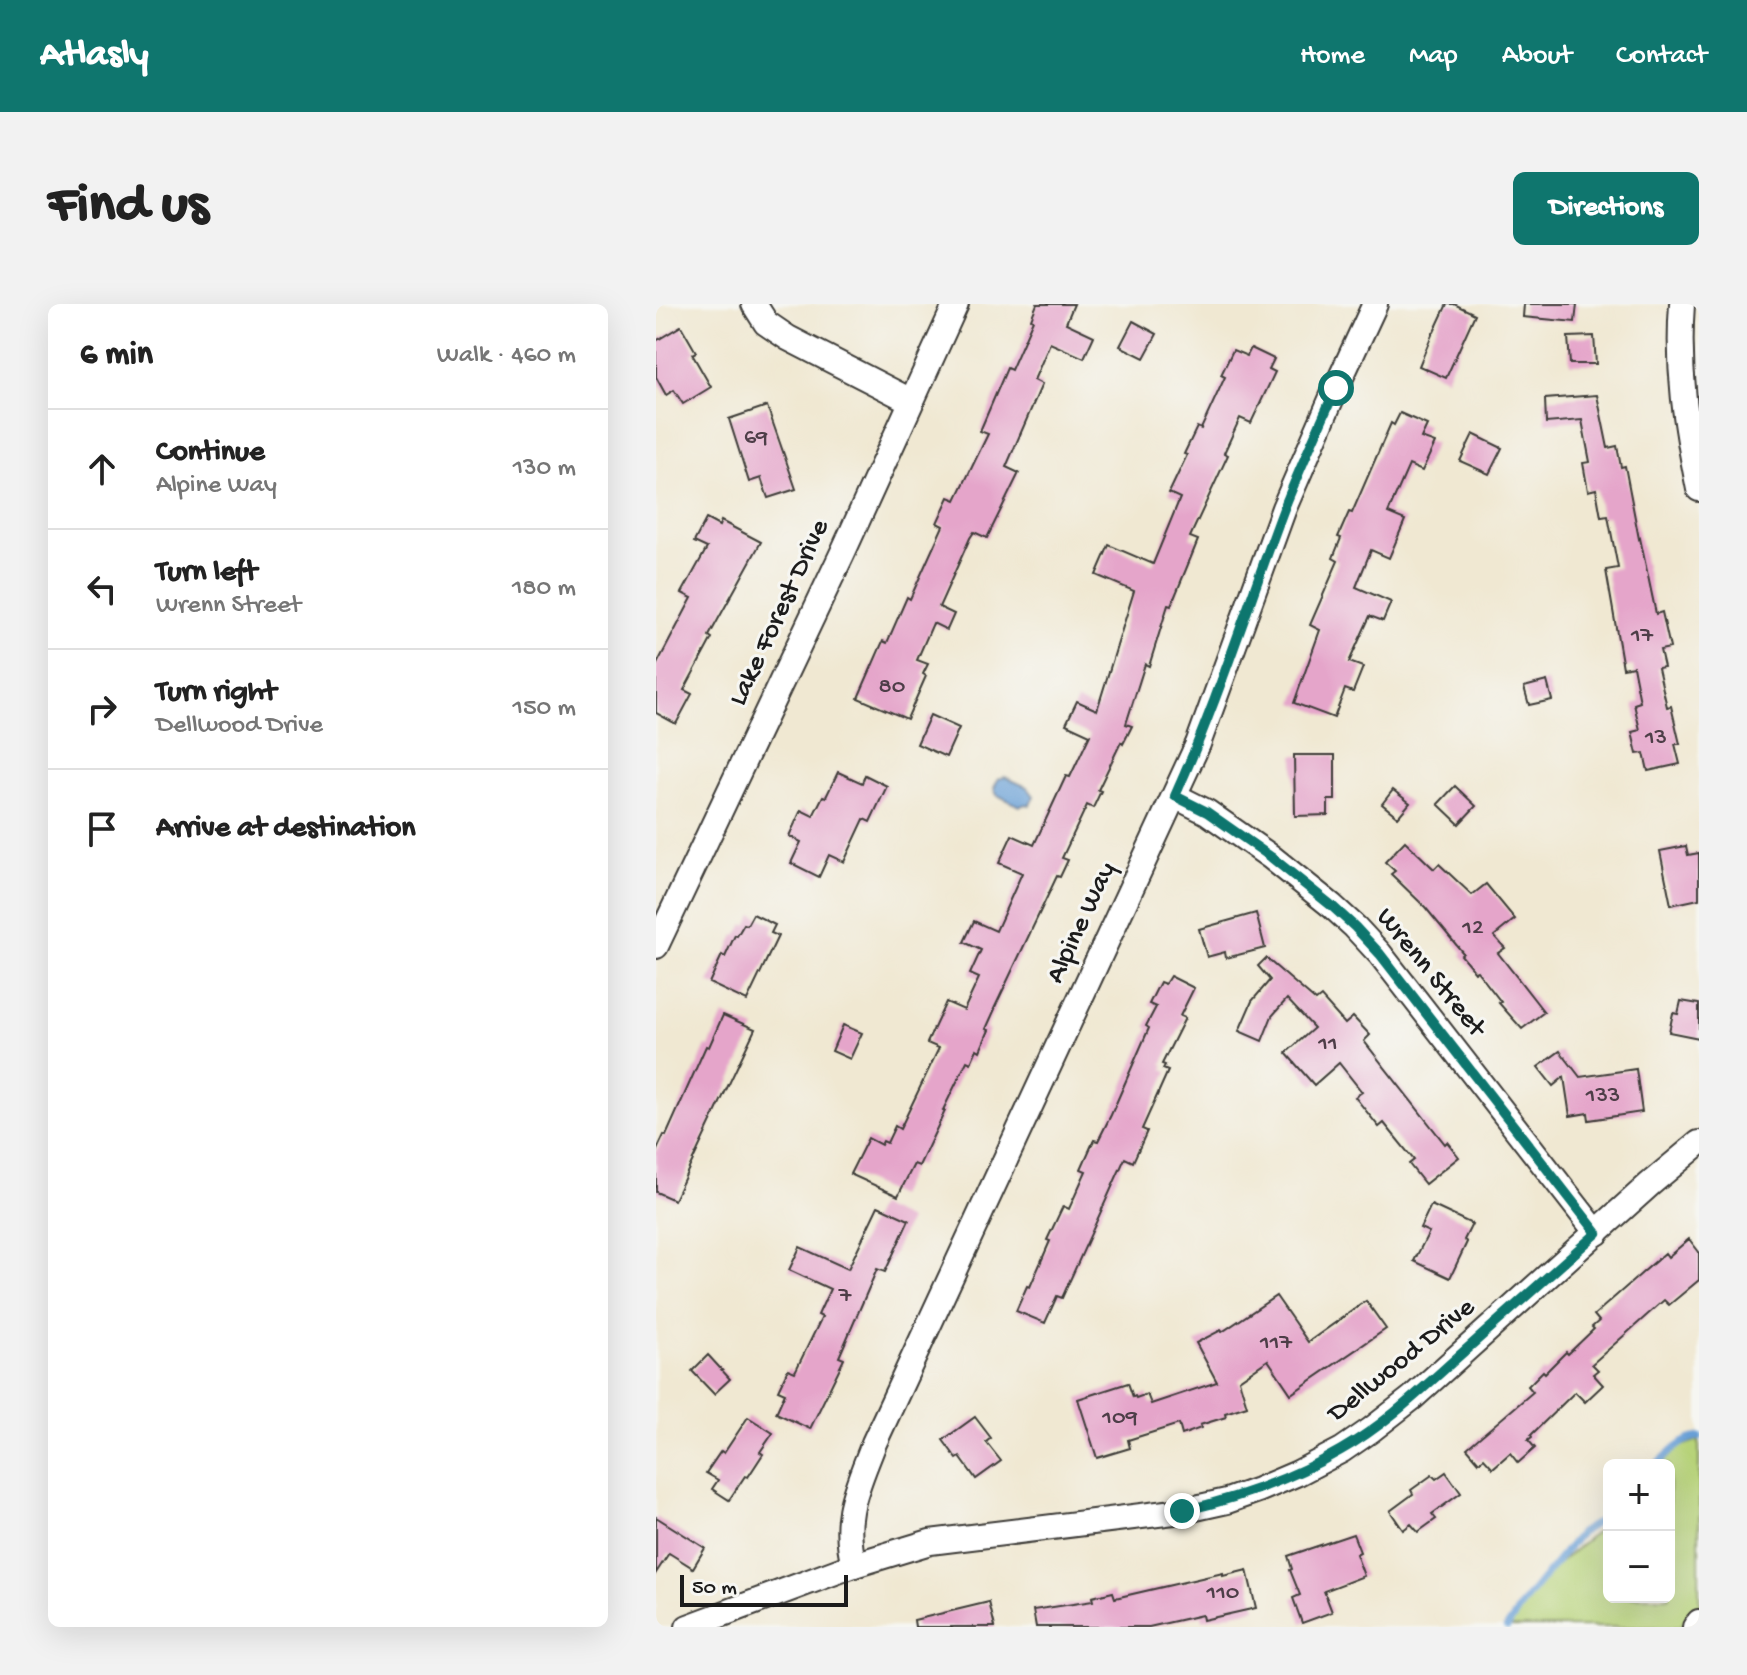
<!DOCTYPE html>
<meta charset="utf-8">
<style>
body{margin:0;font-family:"Gochi Hand",sans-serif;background:#f2f2f2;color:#222}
.controls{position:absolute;right:24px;bottom:24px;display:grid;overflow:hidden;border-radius:12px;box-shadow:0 8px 32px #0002}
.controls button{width:72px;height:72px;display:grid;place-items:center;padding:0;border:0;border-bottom:2px solid #e0e0e0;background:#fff;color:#222;font:40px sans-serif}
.scale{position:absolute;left:24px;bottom:20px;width:168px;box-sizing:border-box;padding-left:8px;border:4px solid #1c1c1c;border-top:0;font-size:22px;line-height:28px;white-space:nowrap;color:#1c1c1c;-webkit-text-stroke:6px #f6f6f2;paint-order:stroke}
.stop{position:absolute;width:24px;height:24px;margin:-18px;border:6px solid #0f766e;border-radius:50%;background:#fff}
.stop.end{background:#0f766e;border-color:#fff;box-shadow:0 2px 8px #0008}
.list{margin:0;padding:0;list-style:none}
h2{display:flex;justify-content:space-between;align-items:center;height:104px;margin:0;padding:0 32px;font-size:34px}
h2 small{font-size:26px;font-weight:400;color:#767676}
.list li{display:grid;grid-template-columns:52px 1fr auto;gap:24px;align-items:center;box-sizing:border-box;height:120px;padding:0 32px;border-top:2px solid #e0e0e0}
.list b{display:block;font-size:30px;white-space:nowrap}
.list p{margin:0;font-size:26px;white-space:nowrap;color:#767676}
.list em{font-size:26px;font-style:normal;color:#767676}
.icon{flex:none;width:44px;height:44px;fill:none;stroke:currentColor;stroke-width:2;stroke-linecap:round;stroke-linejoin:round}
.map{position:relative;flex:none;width:1043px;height:1323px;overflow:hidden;border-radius:12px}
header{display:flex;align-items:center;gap:48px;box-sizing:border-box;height:112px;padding:0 40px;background:#0f766e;color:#fff}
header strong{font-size:38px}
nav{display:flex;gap:44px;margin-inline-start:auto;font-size:28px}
.intro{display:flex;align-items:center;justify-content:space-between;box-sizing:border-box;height:192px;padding:0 48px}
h1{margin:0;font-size:56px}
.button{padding:20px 36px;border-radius:12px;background:#0f766e;color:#fff;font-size:28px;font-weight:700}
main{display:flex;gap:48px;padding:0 48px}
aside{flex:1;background:#fff;border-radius:12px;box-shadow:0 8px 32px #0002}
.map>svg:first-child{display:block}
.green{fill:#b7d379;stroke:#6a784a;stroke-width:2}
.water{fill:#689fd6;stroke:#425e79;stroke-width:2}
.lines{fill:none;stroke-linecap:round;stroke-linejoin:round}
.stream{stroke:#689fd6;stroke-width:7}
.building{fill:#e5a5ca}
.street-casing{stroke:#3c3b37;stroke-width:28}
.street{stroke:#fff;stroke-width:24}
.route{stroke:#0f766e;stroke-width:10}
.labels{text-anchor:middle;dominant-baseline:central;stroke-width:6;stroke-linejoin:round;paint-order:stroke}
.number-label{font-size:24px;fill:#4e3e48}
.street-label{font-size:28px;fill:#1c1c1c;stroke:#f6f6f2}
</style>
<header>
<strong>Atlasly</strong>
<nav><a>Home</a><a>Map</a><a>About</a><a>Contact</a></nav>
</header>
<div class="intro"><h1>Find us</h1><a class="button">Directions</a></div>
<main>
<aside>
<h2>6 min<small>Walk · 460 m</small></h2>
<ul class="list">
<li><svg class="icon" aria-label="ahead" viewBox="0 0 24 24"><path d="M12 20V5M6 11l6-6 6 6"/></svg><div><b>Continue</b><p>Alpine Way</p></div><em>130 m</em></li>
<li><svg class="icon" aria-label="left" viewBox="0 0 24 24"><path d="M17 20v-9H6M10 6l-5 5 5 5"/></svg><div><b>Turn left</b><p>Wrenn Street</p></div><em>180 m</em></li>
<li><svg class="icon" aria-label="right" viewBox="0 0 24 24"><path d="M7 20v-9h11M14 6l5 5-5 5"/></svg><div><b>Turn right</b><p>Dellwood Drive</p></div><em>150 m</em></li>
<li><svg class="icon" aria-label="arrive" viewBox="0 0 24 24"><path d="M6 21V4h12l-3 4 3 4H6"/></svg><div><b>Arrive at destination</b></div></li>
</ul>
</aside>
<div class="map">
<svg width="1043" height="1323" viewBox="0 0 1043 1323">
<rect width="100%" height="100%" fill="#f6f6f2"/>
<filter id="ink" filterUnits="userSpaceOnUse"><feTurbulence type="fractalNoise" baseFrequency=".0125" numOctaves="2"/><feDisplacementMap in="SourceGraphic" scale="16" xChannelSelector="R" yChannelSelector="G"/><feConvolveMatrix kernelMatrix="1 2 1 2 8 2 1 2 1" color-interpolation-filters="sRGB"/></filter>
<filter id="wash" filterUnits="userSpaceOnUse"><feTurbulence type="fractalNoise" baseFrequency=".006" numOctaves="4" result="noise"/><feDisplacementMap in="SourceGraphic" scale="32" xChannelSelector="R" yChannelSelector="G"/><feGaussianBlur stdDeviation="1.8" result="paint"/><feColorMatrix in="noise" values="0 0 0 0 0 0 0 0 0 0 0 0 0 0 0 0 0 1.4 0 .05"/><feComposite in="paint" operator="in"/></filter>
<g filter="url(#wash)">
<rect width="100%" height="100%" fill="#f0e8d2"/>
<!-- green -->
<path class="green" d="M1043,1136v164l-19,23h-172l21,-30 30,-34 50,-42v76h60v-132h-8l17,-18z"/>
<!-- water -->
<path class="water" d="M349,473l22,10 7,9 -4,9 -4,-1 -6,2 -23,-11 -3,-7 4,-9z"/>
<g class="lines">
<!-- stream -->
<g class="stream">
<path d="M1000,1161c13,-11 25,-26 43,-28"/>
<path d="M851,1323l17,-25 56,-69 29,-18"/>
</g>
</g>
<g id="blocks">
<!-- building -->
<g class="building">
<path d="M381,0h37l-8,19 28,13 -10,22 -34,-15 -16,37 8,4 -36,83 13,6 -32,65 -13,-6 -4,6 -31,69 15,7 -7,16 -14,-7 -16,37 11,4 -5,10 3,2 -19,43 -49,-21 25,-57 4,2 20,-46 3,2 33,-73 -6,-3 12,-26 7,3 32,-66 -8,-3 27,-63 4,2 22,-50 -2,-1z"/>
<path d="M791,0h7l21,10 -29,64 -27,-12 14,-34h1z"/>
<path d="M868,0h53l-2,18 -52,-5z"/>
<path d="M477,17l24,13 -13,24 -24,-12z"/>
<path d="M25,22l15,26 -4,2 19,33 -28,17 -9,-14 -8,5 -10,-18v-36z"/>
<path d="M938,32l2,28h-26l-2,-27z"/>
<path d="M595,44l23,11 -5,10 6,3 -24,51 -11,-5 -16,35 4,2 -38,82 8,3 -27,66 -3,-1 -19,61 -4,-2 -19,60 6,2 -9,18 -2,-2 -23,48 3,1 -8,17 -6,-3 -25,53 6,2 -8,17 -3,-1 -63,133h1l-9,20 3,1 -9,21 -3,-2 -6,14 -4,-2 -24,49 2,1 -26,55 -5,-2 -16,32 -48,-22 18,-36 13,7 2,-4 4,2 8,-17 5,3 39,-81 -12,-5 19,-41 18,8 15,-32 -9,-4 11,-24 -17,-8 10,-21 22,10 26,-58 -23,-10 13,-28 22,10 32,-69 4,1 20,-42 -24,-11 11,-23 20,9 37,-119 -38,-16 13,-30 44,19 27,-66 -11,-5 18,-38 -3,-1 13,-27 4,2 24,-52 -4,-2 12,-25 14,6z"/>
<path d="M941,91l11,53 9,-2 4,21 4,-1 14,73 1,-1 16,76 6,-2 8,36 -10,2 4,17 -6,1 9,39 4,-1 9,38h-5l5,20 -32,7 -4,-18 -7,1 -5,-22 8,-2 -6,-26 6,-2 -7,-36 -10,2 -17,-98 12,-2 -10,-52 -7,1 -5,-28 -8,2 -5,-28 7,-1 -8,-42 -36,3 -1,-24z"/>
<path d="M111,102l29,83 -28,9 -7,-20 -12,4 -20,-63z"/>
<path d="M744,109l27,12 -6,13 14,5 -13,28 -13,-6 -21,48 17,7 -16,38 -18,-8 -15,37 35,15 -8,19 -13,-5 -21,46 14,5 -10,25 -8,-3 -11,29 -40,-15 26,-73 -10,-5 28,-64 -5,-3 8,-20 -3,-1 11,-25 3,1 39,-90 3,2z"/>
<path d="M817,130l29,14 -13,26 -29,-13z"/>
<path d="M50,215l13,7 2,-5 40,21 -52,94 3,2 -28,52 8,4 -16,30 -20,-11v-47l36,-68 -10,-5 25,-45 -13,-6z"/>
<path d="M891,377l5,19 -23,5 -5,-18z"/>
<path d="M274,411l29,13 -13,29 -29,-13z"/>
<path d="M638,451h41v45h-7v15l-33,1z"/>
<path d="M182,468l24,11 3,-8 22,11 -17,36 -6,-3 -20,43 -15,-7 -10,22 -28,-14 10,-21 -12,-6 12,-26 12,6 10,-20 3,1z"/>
<path d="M799,482l21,20 -17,18 -21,-20z"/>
<path d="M737,486l17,13 -12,14 -16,-13z"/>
<path d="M749,537l29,28 5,-5 33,31 14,-11 29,35 -21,17 11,12 -7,5 46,59 -22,17 -23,-26 2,-1 -24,-31 -2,1 -14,-17 2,-2 -38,-46 -34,-33 4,-3 -10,-9z"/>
<path d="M1030,542l2,9 11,-2v46l-28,6 -11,-54z"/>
<path d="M600,609l9,35 -39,10 -1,-6 -18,5 -8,-28z"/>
<path d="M97,610l22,11 -4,8 7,3 -31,65 -38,-18 13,-28 3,2 10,-22 2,1 7,-12 3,1z"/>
<path d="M610,654l50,43 5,-4 24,27 8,-7 17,18 -6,6 81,103 2,-2 12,15 -34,27 -16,-20 5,-4 -30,-37 -5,4 -24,-30 7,-5 -23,-29 -25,22 -28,-32 28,-25 -27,-29 -15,17 -10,25 -23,-10 13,-30 18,-21 -12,-14z"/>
<path d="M514,672l24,12 -14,28 5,2 -23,46 3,1 -2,4 5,2 -26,58 5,2 -14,31 -8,-4 -63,140 -5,-2 -12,27 -29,-12 11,-25 3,1 20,-46 -3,-1 16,-34 6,3 17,-38 -5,-2 13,-29 4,1 13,-26 38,-87 -3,-2 10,-19 -7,-3 11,-22 5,2z"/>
<path d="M1025,697l18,3v34l-30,-6 4,-19 5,1z"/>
<path d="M67,711l32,14 -81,171 -18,-8v-40l8,-17 2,1 40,-90 3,1z"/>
<path d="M187,721l19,8 -12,26 -18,-8z"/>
<path d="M904,747l20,26 56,-8 6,43 -53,8 -1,-7 -18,3 -6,-39 -11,9 -15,-19z"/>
<path d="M775,901l41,19 -8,16 3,2 -17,36 -36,-17 15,-29 -9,-4z"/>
<path d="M222,902l31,14 -24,52 -8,-3 -38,88 5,2 -34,70 -34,-16 9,-20 -7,-3 10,-21 7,3 27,-55 -4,-2 12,-26 -41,-19 11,-23 48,22z"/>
<path d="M1033,935l10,13v28l-30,25 -5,-5 -72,64 6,6 -5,4 10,11 -18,17 -10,-10 -44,43 1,2 -4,3 7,8 -17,15 -8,-10 -17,15 -9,-10 -5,4 -12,-14 66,-56 -5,-6 15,-15 2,2 21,-21 2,2 26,-25 -2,-2 7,-6 -5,-6 71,-62 3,4z"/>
<path d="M620,992l32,46 58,-41 20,28 -95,65 -23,-34 -29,20 8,26 -22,7 1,4 -26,8 1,3 -19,7 -3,-11 -51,16 2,8 -33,10 -19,-59 50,-16 5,14 2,-1 1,2 11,-4 4,10 66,-22 -21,-39 25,-13 1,2z"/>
<path d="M52,1051l22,24 -16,15 -22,-23z"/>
<path d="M92,1113l25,16 -13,19 3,2 -15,23 -3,-1 -16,24 -17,-11 6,-9 -12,-7 15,-22 3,2z"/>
<path d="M319,1113l16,21 -5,4 15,19 -25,18 -16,-22 -3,2 -14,-19z"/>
<path d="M790,1168l15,21 -29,21 4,5 -18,13 -7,-8 -8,6 -13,-19 23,-17 -2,-4 21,-15 4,4z"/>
<path d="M0,1213l49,31 -12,20 -24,-15 -13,20z"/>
<path d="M697,1230l7,18 -4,2 8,22 -40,15 8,21 -30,11 -9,-25 7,-3 -10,-25 2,-1 -4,-13z"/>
<path d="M591,1266l9,38 -53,12 -1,-5 -53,12h-113l-3,-17 60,-9 -1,-4 21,-5 2,6 108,-25v3z"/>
<path d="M333,1298l6,25h-80l-1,-7z"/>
</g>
</g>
</g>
<g filter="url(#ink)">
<use href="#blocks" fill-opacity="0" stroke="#3c3b37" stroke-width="2"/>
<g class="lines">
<defs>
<g id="street">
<path d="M98,0l12,19 22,15 123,63"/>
<path d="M1026,0c-5,66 4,121 17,185"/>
<path d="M519,492l32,16 64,45 61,49 23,21 25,27 217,279"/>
<path d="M0,642l187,-394 113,-248"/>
<path d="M198,1261c-13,-49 3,-77 20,-122l324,-699 86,-236 52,-120 39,-84"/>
<path d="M32,1323l166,-62 76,-23 252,-31 45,-10 31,-11 40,-17 44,-23 29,-20 41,-32 238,-214 49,-41"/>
<path d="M1039,1323l4,-5"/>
</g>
</defs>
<!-- street casing -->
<use href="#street" class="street-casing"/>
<!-- street -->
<use href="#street" class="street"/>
</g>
</g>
<g class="lines" filter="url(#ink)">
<!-- route -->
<path class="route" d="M526,1207c57,-13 108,-31 159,-61 44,-25 81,-61 119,-95 46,-41 91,-81 137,-122l-217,-279 -25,-27 -23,-21 -61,-49 -64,-45 -32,-16c42,-93 72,-189 108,-285 16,-41 35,-82 53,-123"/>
</g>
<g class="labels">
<!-- number labels -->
<g class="number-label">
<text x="100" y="134">69</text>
<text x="986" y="332">17</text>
<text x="236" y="383">80</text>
<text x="1000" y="434">13</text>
<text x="817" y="624">12</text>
<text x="672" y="740">11</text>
<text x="947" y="792">133</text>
<text x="189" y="992">7</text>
<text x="620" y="1039">117</text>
<text x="464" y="1114">109</text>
<text x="567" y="1289">110</text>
</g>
<!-- street labels -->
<g class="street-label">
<text transform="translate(124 309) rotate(-65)">Lake Forest Drive</text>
<text transform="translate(426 619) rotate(-65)">Alpine Way</text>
<text transform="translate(774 669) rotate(51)">Wrenn Street</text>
<text transform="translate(746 1057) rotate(-39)">Dellwood Drive</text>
</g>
</g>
</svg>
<div class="controls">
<button>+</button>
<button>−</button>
</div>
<div class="scale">50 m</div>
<div class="stop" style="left:680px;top:84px"></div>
<div class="stop end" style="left:526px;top:1207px"></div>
</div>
</main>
